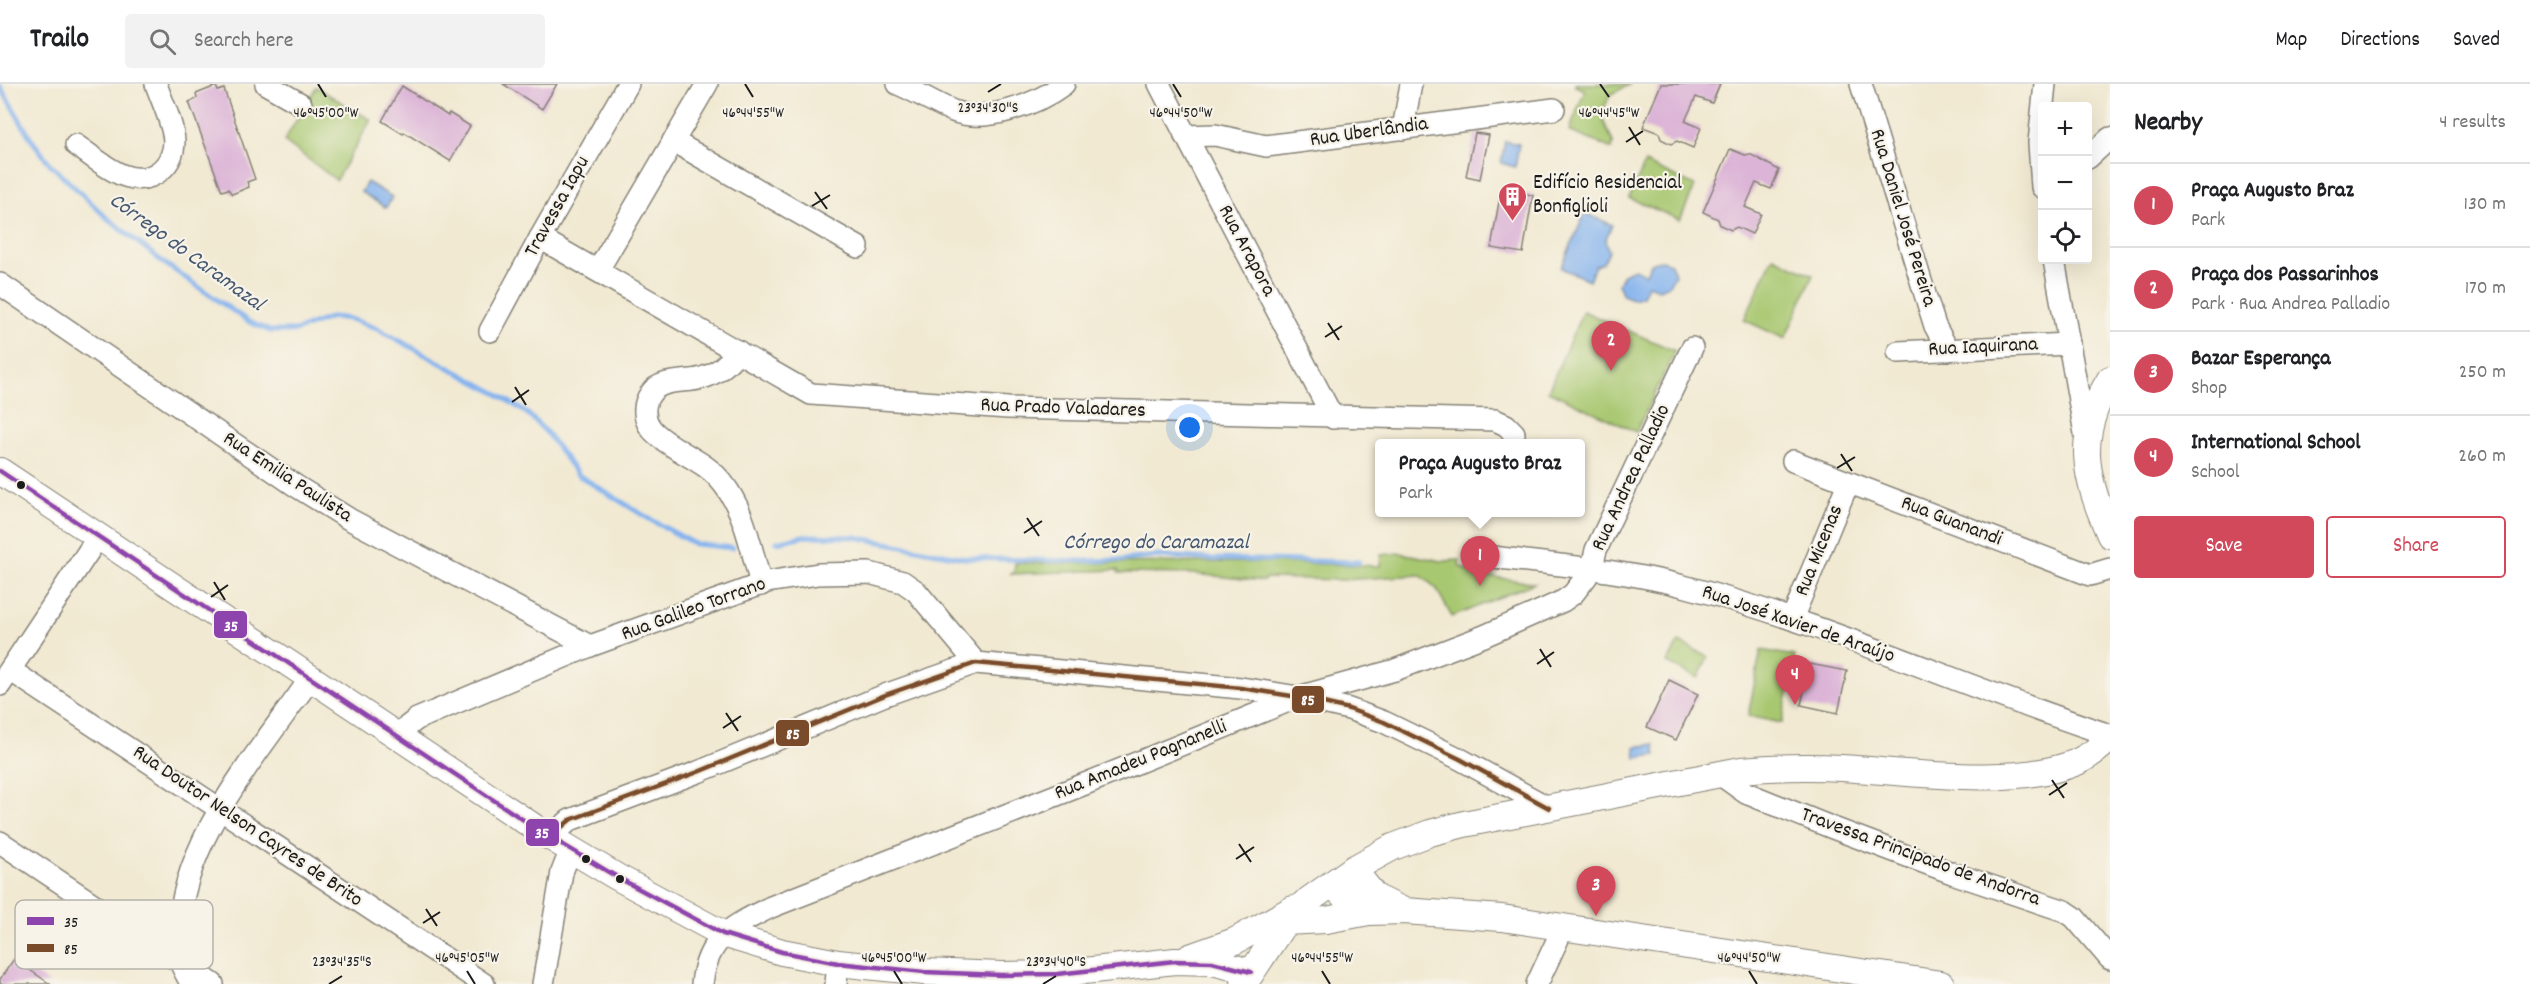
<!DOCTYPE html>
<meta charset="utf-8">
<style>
body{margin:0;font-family:Dekko,sans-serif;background:#f2f2f2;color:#202124}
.controls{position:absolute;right:18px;top:18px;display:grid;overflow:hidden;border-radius:6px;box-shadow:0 6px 24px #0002}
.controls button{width:54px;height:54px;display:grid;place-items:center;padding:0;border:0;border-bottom:2px solid #e0e0e0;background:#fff;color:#202124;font:30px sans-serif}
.you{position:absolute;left:1190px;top:344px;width:21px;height:21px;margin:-15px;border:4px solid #fff;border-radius:50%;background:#1a73e8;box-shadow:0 0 0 9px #1a73e833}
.badge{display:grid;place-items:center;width:39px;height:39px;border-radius:50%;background:#d1495b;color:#fff;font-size:20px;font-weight:700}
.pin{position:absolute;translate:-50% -50px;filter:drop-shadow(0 2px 3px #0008)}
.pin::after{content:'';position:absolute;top:32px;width:21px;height:18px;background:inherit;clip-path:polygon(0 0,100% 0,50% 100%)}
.popup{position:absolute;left:1375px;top:355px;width:210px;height:78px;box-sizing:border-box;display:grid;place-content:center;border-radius:6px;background:#fff;filter:drop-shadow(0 2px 4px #0005);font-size:20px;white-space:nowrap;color:#757577}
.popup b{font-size:22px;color:#202124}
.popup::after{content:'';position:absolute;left:50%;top:100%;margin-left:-12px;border:12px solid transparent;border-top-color:#fff}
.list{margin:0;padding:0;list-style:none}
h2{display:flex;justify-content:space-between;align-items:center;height:78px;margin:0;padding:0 24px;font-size:26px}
h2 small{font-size:20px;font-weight:400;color:#757577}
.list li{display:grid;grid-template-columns:39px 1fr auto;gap:18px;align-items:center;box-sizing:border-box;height:84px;padding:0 24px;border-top:2px solid #e0e0e0}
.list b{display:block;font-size:22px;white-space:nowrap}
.list p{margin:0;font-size:20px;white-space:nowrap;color:#757577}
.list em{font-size:20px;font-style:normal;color:#757577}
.actions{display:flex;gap:12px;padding:18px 24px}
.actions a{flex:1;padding:14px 0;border:2px solid #d1495b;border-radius:6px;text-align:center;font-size:21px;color:#d1495b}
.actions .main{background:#d1495b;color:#fff}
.icon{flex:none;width:33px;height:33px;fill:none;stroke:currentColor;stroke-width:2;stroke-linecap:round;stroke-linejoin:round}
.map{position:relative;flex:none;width:2110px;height:900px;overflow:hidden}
header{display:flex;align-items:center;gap:36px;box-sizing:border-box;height:84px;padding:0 30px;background:#fff;border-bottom:2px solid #e0e0e0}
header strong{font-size:28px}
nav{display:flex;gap:33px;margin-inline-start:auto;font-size:21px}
.search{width:420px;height:54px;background:#f2f2f2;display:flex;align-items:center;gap:15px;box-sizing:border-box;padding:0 21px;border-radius:6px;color:#757577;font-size:22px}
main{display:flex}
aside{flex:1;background:#fff}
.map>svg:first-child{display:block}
.green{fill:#a7c76f;stroke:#627246;stroke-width:1.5}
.water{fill:#84b3ee;stroke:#506885;stroke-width:1.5}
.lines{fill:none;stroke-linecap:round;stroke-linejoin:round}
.stream{stroke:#84b3ee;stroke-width:5}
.building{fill:#dcb4d7}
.minor-casing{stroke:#868277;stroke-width:24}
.major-casing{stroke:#868277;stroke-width:28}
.minor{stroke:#fff;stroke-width:21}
.major{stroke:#fff;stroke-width:26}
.bus-1-casing{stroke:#f7f3e8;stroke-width:9}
.bus-2-casing{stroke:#f7f3e8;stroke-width:9}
.bus-1{stroke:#8e44ad;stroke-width:4.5}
.bus-2{stroke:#7a4b2a;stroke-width:4.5}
.ticks{fill:none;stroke:#1c1c1c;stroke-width:2}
.bus-dot{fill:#1c1c1c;stroke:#f7f3e8;stroke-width:2}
.labels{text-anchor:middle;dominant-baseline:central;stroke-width:4.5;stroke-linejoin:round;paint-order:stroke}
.street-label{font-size:21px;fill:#1c1c1c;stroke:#f7f3e8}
.poi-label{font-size:21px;fill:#1c1c1c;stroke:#f7f3e8;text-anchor:start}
.water-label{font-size:22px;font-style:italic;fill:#465870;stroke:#f7f3e8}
.key{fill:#f7f3e8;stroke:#b5b2ab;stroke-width:1.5}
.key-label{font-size:16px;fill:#1c1c1c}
.ticks-label{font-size:15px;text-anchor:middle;fill:#1c1c1c;stroke:#f7f3e8;stroke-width:4.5;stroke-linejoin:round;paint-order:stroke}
.line-badge{stroke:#f7f3e8;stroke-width:2}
.badge-label{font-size:16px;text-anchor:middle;font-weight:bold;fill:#fff}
</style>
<header>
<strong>Trailo</strong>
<div class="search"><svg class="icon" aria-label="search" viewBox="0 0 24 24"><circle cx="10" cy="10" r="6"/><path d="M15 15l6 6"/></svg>Search here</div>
<nav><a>Map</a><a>Directions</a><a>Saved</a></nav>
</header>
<main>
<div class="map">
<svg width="2110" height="900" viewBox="0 0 2110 900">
<rect width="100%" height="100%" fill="#f7f3e8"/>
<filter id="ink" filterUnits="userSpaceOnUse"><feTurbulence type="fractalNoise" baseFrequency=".0167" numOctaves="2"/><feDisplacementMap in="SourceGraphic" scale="12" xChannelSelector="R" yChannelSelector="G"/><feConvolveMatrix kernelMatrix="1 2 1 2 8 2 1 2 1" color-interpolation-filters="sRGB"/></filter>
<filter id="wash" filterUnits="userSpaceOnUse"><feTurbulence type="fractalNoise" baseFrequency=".008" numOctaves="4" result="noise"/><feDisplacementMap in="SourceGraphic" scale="24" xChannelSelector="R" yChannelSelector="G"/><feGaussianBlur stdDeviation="1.35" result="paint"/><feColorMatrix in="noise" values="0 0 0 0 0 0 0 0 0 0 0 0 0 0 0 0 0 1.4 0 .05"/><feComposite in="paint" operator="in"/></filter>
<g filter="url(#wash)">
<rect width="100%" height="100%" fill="#f1e9d2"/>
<!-- green -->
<g class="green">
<path d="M1575,0h55l-20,11 -9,20 12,27 -1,7 -43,-18 16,-41 -10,-4z"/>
<path d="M316,3l55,33 -35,60 -52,-39z"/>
<path d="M1645,79l50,23 -15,34 -51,-22z"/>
<path d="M1773,173l40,18 -28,64 -41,-19z"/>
<path d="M1583,227l92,40 -39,81 -88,-41z"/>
<path d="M1400,469l42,8 18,-1 -1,6 21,9 54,8 -82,34 -16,-29 -16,-13 -78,5 -77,-2 -1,3 -70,-7 -76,-1v-3l-108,4 4,-1 1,-10 255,-1 110,4 1,-11z"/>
<path d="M1679,558l29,15 -10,21 -31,-15z"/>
<path d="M1761,566l34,6 -13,67 -34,-7z"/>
</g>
<!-- water -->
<g class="water">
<path d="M1505,57l14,3 -4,23 -14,-4z"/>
<path d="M367,98l25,15 -6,11 -25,-16z"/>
<path d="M1585,129l27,12 -7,16 4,10 -6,12 -8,3 -6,14 -28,-12z"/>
<path d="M1661,176l10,3 4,11 -6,11 -10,4 -11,-4 -5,11 -11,3 -9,-4 -5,-11 5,-10 11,-5 12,5 4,-11z"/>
<path d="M1654,660l2,11 -20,3 -1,-11z"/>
</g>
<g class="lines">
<!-- stream -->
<g class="stream">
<path d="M0,2l31,53 19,25 57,54 57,45 85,59 21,9h25l37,-14 18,2 26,9 120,65 32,21 18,18 32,43 73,45 44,24 38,4"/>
<path d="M777,458l26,-6 52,1 109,21 112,3 48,-1 34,-4 53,3 148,3"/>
</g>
</g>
<g id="blocks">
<!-- building -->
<g class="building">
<path d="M503,0h54l-15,25z"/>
<path d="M1661,0h59l-8,19 -16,-6 -11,24 16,7 -8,20 -16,-7 -6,3 -10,-5 -2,-6 -16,-6z"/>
<path d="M216,2l2,5 6,-2 31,90 -8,3 2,5 -17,7 -4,-5 -6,2 -33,-89 8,-4 -1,-4z"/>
<path d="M402,2l46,30 1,-3 21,13 -20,35 -46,-29 -1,2 -21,-13z"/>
<path d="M1475,49l14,2 -9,44 -14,-3z"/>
<path d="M1730,65l15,6 5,-1 29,16 -8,19 -15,-6 -11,24 16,7 -9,20 -15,-7 -6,3 -11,-5 -2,-6 -15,-7z"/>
<path d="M1501,106l32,5 -10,58 -32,-5z"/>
<path d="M1810,580l37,7 -9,42 -37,-8 3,-14 -7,-3 5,-23 7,1z"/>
<path d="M1669,596l29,14 -22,46 -29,-13z"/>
<path d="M14,875l36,25h-50v-5z"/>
</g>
</g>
</g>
<g filter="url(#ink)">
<use href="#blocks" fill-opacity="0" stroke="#868277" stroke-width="1.5"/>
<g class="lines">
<defs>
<g id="minor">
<path d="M266,0l35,20"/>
<path d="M898,0c19,8 36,19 55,27 33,13 84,-7 111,-27"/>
<path d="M1159,0l174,334"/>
<path d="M1861,0l67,220 7,22 13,24"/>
<path d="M1403,45l8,-45"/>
<path d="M1185,52l30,-1 51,11 288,-37"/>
<path d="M673,57l185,106"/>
<path d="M76,61c23,16 57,49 85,25 9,-8 13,-17 13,-29 -1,-18 -12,-39 -18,-57"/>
<path d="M2088,74l22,-20"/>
<path d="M2042,103l-3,-44 6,-59"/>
<path d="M540,154l271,156 197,14 487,12 11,5 8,8v11"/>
<path d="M2054,176l32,179"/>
<path d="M598,186l109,-186"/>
<path d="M0,200l296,202 53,33 241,127"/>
<path d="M490,247l50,-93 88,-154"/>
<path d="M738,267c-9,12 -21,23 -36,27 -15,5 -41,0 -51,15 -8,10 -8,24 -1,34 8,13 42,30 56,40 36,26 44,77 55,118"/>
<path d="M1898,268l171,-8"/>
<path d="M1793,377l297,114 20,-6"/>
<path d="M1476,471c70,9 143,14 211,32 144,38 281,102 423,148"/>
<path d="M1792,535l56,-136"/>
<path d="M10,586l474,314"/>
<path d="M0,601l98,-148"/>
<path d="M395,652l22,-17 173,-73 177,-64 51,-8 51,-1 34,9 13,9 60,72"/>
<path d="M1718,689l28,20 87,35 119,45 113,38 9,6 36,42"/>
<path d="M550,753l20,-17 128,-48 187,-77 91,-32 265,25 57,9 51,12 35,13 76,37 89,49"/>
<path d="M0,758l213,142"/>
<path d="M191,900c-3,-7 -8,-14 -10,-21 -2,-7 -1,-15 -1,-23 -6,-91 80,-189 130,-261"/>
<path d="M543,900l19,-112 9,-23"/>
<path d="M702,900c5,-47 31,-58 69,-77l319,-125 208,-85 97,-27 89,-34 79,-35 10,-7 18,-23 5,-21 96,-202"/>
<path d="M836,900l2,-21"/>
<path d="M1537,900l26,-56"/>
</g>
<g id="major">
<path d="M2110,295c-35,57 -26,97 0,156"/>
<path d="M0,387l540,360 77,46 106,57 59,18 56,11 86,9 78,3 55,-1 118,-13 37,1 39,10"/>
<path d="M1353,785l22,28 27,13"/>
<path d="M1332,800l17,17 20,11 35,-1 98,7 439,66"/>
<path d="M1285,838l41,-2 43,-8"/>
<path d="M1190,873l45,-16 58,-32"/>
<path d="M1244,900l41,-62 21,-20 47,-33 40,-22 37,-14 34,-9 277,-54c34,-3 67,-4 101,-2 67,4 173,20 235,-6 13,-6 23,-14 33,-24"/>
</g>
</defs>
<!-- minor casing -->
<use href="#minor" class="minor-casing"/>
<!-- major casing -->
<use href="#major" class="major-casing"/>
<!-- minor -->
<use href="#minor" class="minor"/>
<!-- major -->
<use href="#major" class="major"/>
<defs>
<path id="bus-1" d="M0,387l540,360 77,46 106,57 59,18 56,11 86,9 78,3 55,-1 118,-13 37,1 39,10"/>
<path id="bus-2" d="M550,753l20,-17 128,-48 187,-77 91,-32 265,25 57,9 51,12 35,13 76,37 89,49"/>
</defs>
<!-- bus-1 casing -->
<use href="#bus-1" class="bus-1-casing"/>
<!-- bus-2 casing -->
<use href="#bus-2" class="bus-2-casing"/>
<!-- bus-1 -->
<use href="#bus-1" class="bus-1"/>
<!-- bus-2 -->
<use href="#bus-2" class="bus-2"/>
</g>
</g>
<!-- ticks -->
<path class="ticks" d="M318,0l8,13M745,0l8,13M1173,0l8,13M1600,0l9,13M988,8l13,-8M1629,43l11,18M1626,58l17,-11M815,108l12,17M812,122l18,-11M1328,239l11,17M1325,253l17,-11M515,303l11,18M512,318l17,-12M1841,370l11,17M1837,384l18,-11M1027,434l12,18M1024,449l18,-12M214,498l11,18M211,513l17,-12M1540,565l11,18M1537,580l17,-12M726,629l12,18M723,644l18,-12M2052,696l12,18M2049,711l18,-12M1239,760l12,18M1236,775l18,-12M426,825l11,17M423,839l17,-11M467,887l8,13M894,887l8,13M1322,887l8,13M1749,887l8,13M329,900l13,-8M1043,900l13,-8"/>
<!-- icons -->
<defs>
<symbol id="building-pin" viewBox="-11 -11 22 30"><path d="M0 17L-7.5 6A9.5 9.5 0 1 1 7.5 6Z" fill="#d1495b" stroke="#f7f3e8"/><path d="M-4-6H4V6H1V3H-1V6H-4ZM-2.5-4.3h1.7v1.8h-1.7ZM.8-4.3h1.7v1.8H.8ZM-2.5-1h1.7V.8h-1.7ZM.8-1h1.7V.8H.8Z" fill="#fff"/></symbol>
</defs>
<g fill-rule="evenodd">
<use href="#building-pin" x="1496" y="96" width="33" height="45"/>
</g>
<!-- markers -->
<g class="bus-dot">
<circle cx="21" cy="401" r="5"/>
<circle cx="586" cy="775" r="5"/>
<circle cx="620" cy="795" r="5"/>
</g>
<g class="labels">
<!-- street labels -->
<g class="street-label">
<text transform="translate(1369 49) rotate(-8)">Rua Uberlândia</text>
<text transform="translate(558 123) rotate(-61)">Travessa Iapu</text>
<text transform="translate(1902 134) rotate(73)">Rua Daniel José Pereira</text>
<text transform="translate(1246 167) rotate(62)">Rua Arapora</text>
<text transform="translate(1983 264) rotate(-3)">Rua Iaquirana</text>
<text transform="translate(1063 325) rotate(2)">Rua Prado Valadares</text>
<text transform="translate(287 394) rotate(33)">Rua Emilia Paulista</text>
<text transform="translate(1632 394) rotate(-65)">Rua Andrea Palladio</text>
<text transform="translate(1951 438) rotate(21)">Rua Guanandi</text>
<text transform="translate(1820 467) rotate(-68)">Rua Micenas</text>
<text transform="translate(694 526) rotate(-20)">Rua Galileo Torrano</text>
<text transform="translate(1798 541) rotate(19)">Rua José Xavier de Araújo</text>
<text transform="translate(1141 677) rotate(-22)">Rua Amadeu Pagnanelli</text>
<text transform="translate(247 743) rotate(34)">Rua Doutor Nelson Cayres de Brito</text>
<text transform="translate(1920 774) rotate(20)">Travessa Principado de Andorra</text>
</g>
<!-- poi labels -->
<g class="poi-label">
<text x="1533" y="100">Edifício Residencial<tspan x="1533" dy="24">Bonfiglioli</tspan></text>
</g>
<!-- water labels -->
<g class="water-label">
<text transform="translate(186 169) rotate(36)">Córrego do Caramazal</text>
<text x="1156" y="459">Córrego do Caramazal</text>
</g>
</g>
<!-- legend -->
<rect x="15" y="816" width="198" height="69" rx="9" class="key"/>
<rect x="27" y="833" width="27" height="8" fill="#8e44ad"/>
<rect x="27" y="860" width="27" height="8" fill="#7a4b2a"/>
<g class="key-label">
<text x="64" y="843">35</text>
<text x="64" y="870">85</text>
</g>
<g class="ticks-label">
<text x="988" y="28">23°34'30"S</text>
<text x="326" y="33">46°45'00"W</text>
<text x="753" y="33">46°44'55"W</text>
<text x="1181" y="33">46°44'50"W</text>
<text x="1609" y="33">46°44'45"W</text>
<text x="467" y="878">46°45'05"W</text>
<text x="894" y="878">46°45'00"W</text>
<text x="1322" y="878">46°44'55"W</text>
<text x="1749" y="878">46°44'50"W</text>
<text x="342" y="882">23°34'35"S</text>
<text x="1056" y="882">23°34'40"S</text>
</g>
<g class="line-badge">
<rect x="213" y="526" width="35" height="29" rx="6" fill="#8e44ad"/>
<rect x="1291" y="601" width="34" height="29" rx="6" fill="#7a4b2a"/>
<rect x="775" y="635" width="35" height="28" rx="6" fill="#7a4b2a"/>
<rect x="525" y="734" width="35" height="29" rx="6" fill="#8e44ad"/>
</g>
<g class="badge-label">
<text x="231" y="547">35</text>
<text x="1308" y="621">85</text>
<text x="793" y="655">85</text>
<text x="542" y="754">35</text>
</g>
</svg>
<div class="controls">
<button>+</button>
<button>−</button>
<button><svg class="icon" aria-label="locate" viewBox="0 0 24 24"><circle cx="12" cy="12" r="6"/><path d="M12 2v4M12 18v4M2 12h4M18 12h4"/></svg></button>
</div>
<div class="you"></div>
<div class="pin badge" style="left:1480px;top:502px">1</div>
<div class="popup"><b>Praça Augusto Braz</b>Park</div>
<div class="pin badge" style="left:1611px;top:287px">2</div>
<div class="pin badge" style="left:1596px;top:832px">3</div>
<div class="pin badge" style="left:1795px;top:621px">4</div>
</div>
<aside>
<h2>Nearby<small>4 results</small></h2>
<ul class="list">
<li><span class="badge">1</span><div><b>Praça Augusto Braz</b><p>Park</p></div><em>130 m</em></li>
<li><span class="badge">2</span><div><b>Praça dos Passarinhos</b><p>Park · Rua Andrea Palladio</p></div><em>170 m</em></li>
<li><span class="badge">3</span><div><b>Bazar Esperança</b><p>Shop</p></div><em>250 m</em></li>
<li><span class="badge">4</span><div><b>International School</b><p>School</p></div><em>260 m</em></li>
</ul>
<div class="actions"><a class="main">Save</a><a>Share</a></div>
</aside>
</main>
